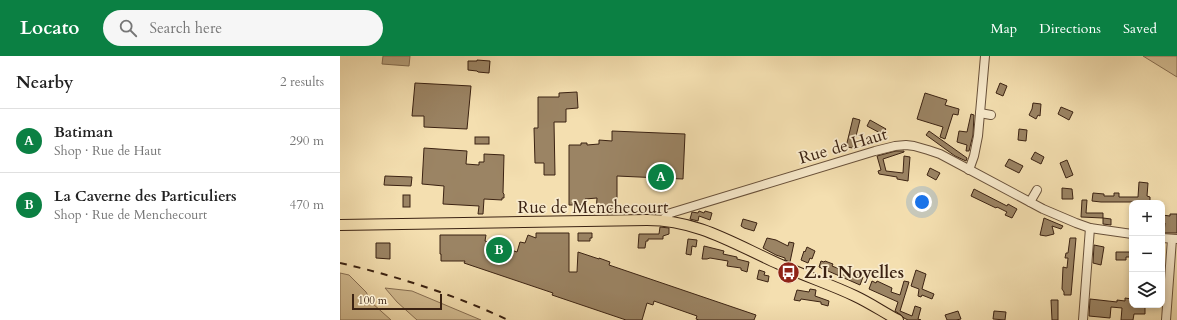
<!DOCTYPE html>
<meta charset="utf-8">
<style>
body{margin:0;font-family:Cardo,serif;background:#f6f6f6;color:#222}
.controls{position:absolute;right:12px;bottom:12px;display:grid;overflow:hidden;border-radius:8px;box-shadow:0 2px 6px #0003}
.controls button{width:36px;height:36px;display:grid;place-items:center;padding:0;border:0;border-bottom:1px solid #e0e0e0;background:#fff;color:#222;font:20px sans-serif}
.scale{position:absolute;left:12px;bottom:10px;width:90px;box-sizing:border-box;padding-left:4px;border:2px solid #3b2212;border-top:0;font-size:11px;line-height:14px;white-space:nowrap;color:#3b2212;-webkit-text-stroke:3px #f8eacc;paint-order:stroke}
.you{position:absolute;left:582px;top:146px;width:14px;height:14px;margin:-10px;border:3px solid #fff;border-radius:50%;background:#1a73e8;box-shadow:0 0 0 6px #1a73e833}
.badge{display:grid;place-items:center;width:26px;height:26px;border-radius:50%;background:#0b8043;color:#fff;font-size:13px;font-weight:700}
.pin{position:absolute;translate:-50% -50%;border:2px solid #fff;box-shadow:0 1px 4px #0006}
.list{margin:0;padding:0;list-style:none}
h2{display:flex;justify-content:space-between;align-items:center;height:52px;margin:0;padding:0 16px;font-size:17px}
h2 small{font-size:13px;font-weight:400;color:#767676}
.list li{display:grid;grid-template-columns:26px 1fr auto;gap:12px;align-items:center;box-sizing:border-box;height:64px;padding:0 16px;border-top:1px solid #e0e0e0}
.list b{display:block;font-size:15px;white-space:nowrap}
.list p{margin:0;font-size:13px;white-space:nowrap;color:#767676}
.list em{font-size:13px;font-style:normal;color:#767676}
.icon{flex:none;width:22px;height:22px;fill:none;stroke:currentColor;stroke-width:2;stroke-linecap:round;stroke-linejoin:round}
.map{position:relative;flex:none;width:837px;height:264px;overflow:hidden}
header{display:flex;align-items:center;gap:24px;box-sizing:border-box;height:56px;padding:0 20px;background:#0b8043;color:#fff}
header strong{font-size:19px}
nav{display:flex;gap:22px;margin-inline-start:auto;font-size:14px}
.search{width:280px;height:36px;background:#f6f6f6;display:flex;align-items:center;gap:10px;box-sizing:border-box;padding:0 14px;border-radius:22px;color:#767676;font-size:15px}
main{display:flex}
aside{flex:1;background:#fff}
.map>svg:first-child{display:block}
.green{fill:#d5bf95;stroke:#887054}
.water{fill:#b59f7a;stroke:#846d50}
.building{fill:#9b8464;stroke:#3b2212}
.lines{fill:none;stroke-linecap:round;stroke-linejoin:round}
.minor-casing{stroke:#69513a;stroke-width:10}
.major-casing{stroke:#3b2212;stroke-width:12}
.minor{stroke:#f8eacc;stroke-width:8}
.major{stroke:#f4dfb0;stroke-width:10}
.rail{stroke:#3b2212;stroke-width:2;stroke-dasharray:7 7;stroke-linecap:butt}
.labels{text-anchor:middle;dominant-baseline:central;stroke-width:3.5;stroke-linejoin:round;paint-order:stroke}
.street-label{font-size:17px;fill:#3b2212;stroke:#f8eacc}
.poi-label{font-size:17px;font-weight:bold;fill:#3b2212;stroke:#f8eacc;text-anchor:start}
</style>
<header>
<strong>Locato</strong>
<div class="search"><svg class="icon" aria-label="search" viewBox="0 0 24 24"><circle cx="10" cy="10" r="6"/><path d="M15 15l6 6"/></svg>Search here</div>
<nav><a>Map</a><a>Directions</a><a>Saved</a></nav>
</header>
<main>
<aside>
<h2>Nearby<small>2 results</small></h2>
<ul class="list">
<li><span class="badge">A</span><div><b>Batiman</b><p>Shop · Rue de Haut</p></div><em>290 m</em></li>
<li><span class="badge">B</span><div><b>La Caverne des Particuliers</b><p>Shop · Rue de Menchecourt</p></div><em>470 m</em></li>
</ul>
</aside>
<div class="map">
<svg width="837" height="264" viewBox="0 0 837 264">
<rect width="100%" height="100%" fill="#f4dfb0"/>
<filter id="stains"><feTurbulence type="fractalNoise" baseFrequency=".005" numOctaves="4"/><feColorMatrix values="0 0 0 0 .2 0 0 0 0 .09 0 0 0 0 .02 0 0 0 .5 -.17"/></filter>
<radialGradient id="worn" r=".72"><stop offset=".6" stop-color="#630" stop-opacity="0"/><stop offset="1" stop-color="#630" stop-opacity=".3"/></radialGradient>
<!-- green -->
<g class="green">
<path d="M803,0h34v21z"/>
<path d="M0,217l9,2 17,17 6,11 19,17h-51z"/>
<path d="M45,232l27,3 69,29h-64l-20,-18z"/>
</g>
<!-- water -->
<path class="water" d="M43,0h27l-1,10 -27,-2z"/>
<!-- building -->
<g class="building">
<path d="M137,4l13,1 -1,12 -11,-1 -1,-1 -9,-1v-9h9z"/>
<path d="M75,27l56,3 -4,43 -43,-2v-11h-12z"/>
<path d="M660,27l7,3 -4,10 -7,-3z"/>
<path d="M237,36l1,16 -12,1v13h-12l1,53h-11v-12h-9l-1,-35h4v-31h21v-4z"/>
<path d="M585,37l22,7 -2,5 14,4 -1,6 -5,-1 -8,25 -5,-2 3,-10 -26,-8z"/>
<path d="M693,47l8,1 -1,12 -2,-1 -2,4 -7,-4 3,-6z"/>
<path d="M721,51l12,5 -4,8 -11,-6z"/>
<path d="M631,58l3,1 -1,20 -4,16h-3l1,-6 -10,-3 2,-11 8,1z"/>
<path d="M513,62l7,2 -7,28 -7,-1z"/>
<path d="M530,64l16,9 -4,5 -15,-8z"/>
<path d="M679,73l8,1 -1,11 -8,-1z"/>
<path d="M272,75l73,3 -2,45 -66,-3v36h-21l1,-14 -12,1v3h-1v3h-15v-60h12v-2h6v2l12,-1v-4l13,1z"/>
<path d="M589,75l38,27 -1,3 -11,-5 -29,-21z"/>
<rect x="135" y="81" width="14" height="7"/>
<path d="M84,92l43,3 -1,13 13,1v-3h5v-8l20,1 -1,38 1,1v4h-2v2l-18,-1 -1,15h-5l1,-8 -36,-2 1,-18 -22,-2z"/>
<path d="M556,95h8v1l-21,7 3,12 17,2 1,-17 6,1 -2,24 -11,-2v-2l-18,-3 -1,-3 3,-1 -4,-14z"/>
<path d="M695,96l9,5 -3,7 -10,-5z"/>
<path d="M669,103l14,7 -4,7 -14,-7z"/>
<path d="M727,104l6,15 -7,3 -6,-15z"/>
<path d="M590,112l10,5 -4,7 -9,-5z"/>
<path d="M45,120l27,1 -1,9 -27,-1z"/>
<path d="M799,126l9,1 -1,13 3,1v5l-12,1v-1h-37l-9,-1 1,-8 11,1v2h10v-3h5v4h19z"/>
<path d="M722,132l10,1 1,10h-11z"/>
<path d="M634,133l33,17 1,-2 9,5 -5,9 -7,-3 2,-3 -10,-5 -1,1 -25,-12z"/>
<rect x="63" y="139" width="7" height="12"/>
<path d="M742,144h5l-1,13h17v5l8,1v6l-8,-1v-6l-22,-1z"/>
<path d="M359,155l5,2 1,-2 7,2 -2,7 -11,-4 -1,5 -8,-2 2,-7 6,1z"/>
<path d="M830,158h7v19h-13l1,-10h-3v-8l8,1z"/>
<path d="M704,162l19,8 -2,3 -9,-3 2,8 -8,2 -6,-1z"/>
<path d="M403,163l14,4 -3,8 -10,-3 -3,-2z"/>
<path d="M320,171l9,1v6l-6,2v3h-15v2h-2l-1,7h-7l1,-14h20z"/>
<path d="M196,177h33v39h8l1,-20 21,7v-1l11,4 -1,3 147,50 -2,5h-55l-3,-1 1,-3 -43,-15 -1,4 -6,-2 -5,17h-16l-74,-25 1,-2 -89,-30 1,-2h-24v-7h-1v-19h46l-1,6 32,11 3,-10 5,1 3,-8 8,3z"/>
<path d="M238,177h14v5h-2v3h-12z"/>
<path d="M427,182l9,2 12,6 1,-4 5,1 -4,19 -5,-2v-2l-9,-3 -13,-7z"/>
<path d="M730,182h6l-5,57h-7v-3l-2,-3 1,-22 4,1 1,-10h-3l1,-5h2z"/>
<path d="M348,183l9,1 -1,7 -4,-1 -1,9 -5,-1z"/>
<path d="M36,187h14v16l-14,-1z"/>
<path d="M754,189l10,2 -3,18 -8,-2z"/>
<path d="M364,190l20,5 -1,3 14,3v2l12,3 -2,10 -6,-2v-2l-14,-2 1,-5 -18,-3 -3,1h-5z"/>
<path d="M467,191l8,4 -3,8 -2,-1 -2,5 -7,-3 3,-9 1,1z"/>
<path d="M776,196h16v5h-6v3h-10z"/>
<path d="M481,205l3,1 1,-1 8,3 -1,2 25,10v-1l6,2 -3,8 -41,-18z"/>
<path d="M419,214l6,2 -1,3 5,1 -1,6 -11,-3z"/>
<path d="M576,214l10,4 -4,15 12,5 -2,5 -10,-4 -1,2 -3,-1 1,-7 -8,-3z"/>
<path d="M532,225l4,2 1,-2 15,7 -1,4 9,3 4,-14 5,1 -9,29 12,5 3,-10 6,2 -3,11 3,1h-13l-4,-2 -3,-3 -6,-4 3,-9 -29,-13z"/>
<path d="M470,233l6,1 -1,6 14,5 -1,5 -7,-2v-2l-20,-3 -1,2 -6,-1 3,-10 12,2z"/>
<path d="M785,242l7,1v6h13v9h-11l-1,6h-12l1,-12 -11,-1 -1,11 -21,-2 1,-17 27,3v-2l8,1z"/>
<path d="M711,244h7v20h-6z"/>
<path d="M618,255l3,8 -5,1h-9l-2,-5z"/>
<path d="M654,255l12,1 -1,8 -12,-1z"/>
</g>
<g class="lines">
<defs>
<g id="minor">
<path d="M640,57l11,2"/>
<path d="M629,114l5,-14 4,-20 7,-80"/>
<path d="M690,146l7,-12"/>
<path d="M323,164l5,-6 6,-2 201,-61 20,-5 11,-1 8,1 14,4 12,4 103,55 33,14 14,5 42,6"/>
<path d="M822,182l15,1"/>
<path d="M743,264l7,-92"/>
<path d="M826,264l6,-81"/>
</g>
<path id="major" d="M0,169l307,-5c51,0 87,24 132,44 25,12 51,20 76,32 15,7 28,16 43,24"/>
</defs>
<!-- minor casing -->
<use href="#minor" class="minor-casing"/>
<!-- major casing -->
<use href="#major" class="major-casing"/>
<!-- minor -->
<use href="#minor" class="minor"/>
<!-- major -->
<use href="#major" class="major"/>
<!-- rail -->
<path class="rail" d="M0,207c57,13 115,32 168,57"/>
</g>
<!-- icons -->
<defs>
<symbol id="bus-disc" viewBox="-11 -11 22 22"><circle r="9.5" fill="#8f2418" stroke="#f8eacc"/><path d="M-5-6H5V4H4V6H2V4H-2V6H-4V4H-5ZM-3.5-4V0h7V-4ZM-3.5 1.2v1.5H-2V1.2ZM2 1.2v1.5H3.5V1.2Z" fill="#fff"/></symbol>
</defs>
<g fill-rule="evenodd">
<use href="#bus-disc" x="436" y="204" width="25" height="25"/>
</g>
<g class="labels">
<!-- street labels -->
<g class="street-label">
<text transform="translate(503 90) rotate(-16)">Rue de Haut</text>
<text x="253" y="151">Rue de Menchecourt</text>
</g>
<!-- poi labels -->
<g class="poi-label">
<text x="464" y="216">Z.I. Noyelles</text>
</g>
</g>
<rect width="100%" height="100%" filter="url(#stains)"/>
<rect width="100%" height="100%" fill="url(#worn)"/>
</svg>
<div class="controls">
<button>+</button>
<button>−</button>
<button><svg class="icon" aria-label="layers" viewBox="0 0 24 24"><path d="M12 4l9 5-9 5-9-5zM3 14l9 5 9-5"/></svg></button>
</div>
<div class="scale">100 m</div>
<div class="you"></div>
<div class="pin badge" style="left:321px;top:121px">A</div>
<div class="pin badge" style="left:159px;top:194px">B</div>
</div>
</main>
